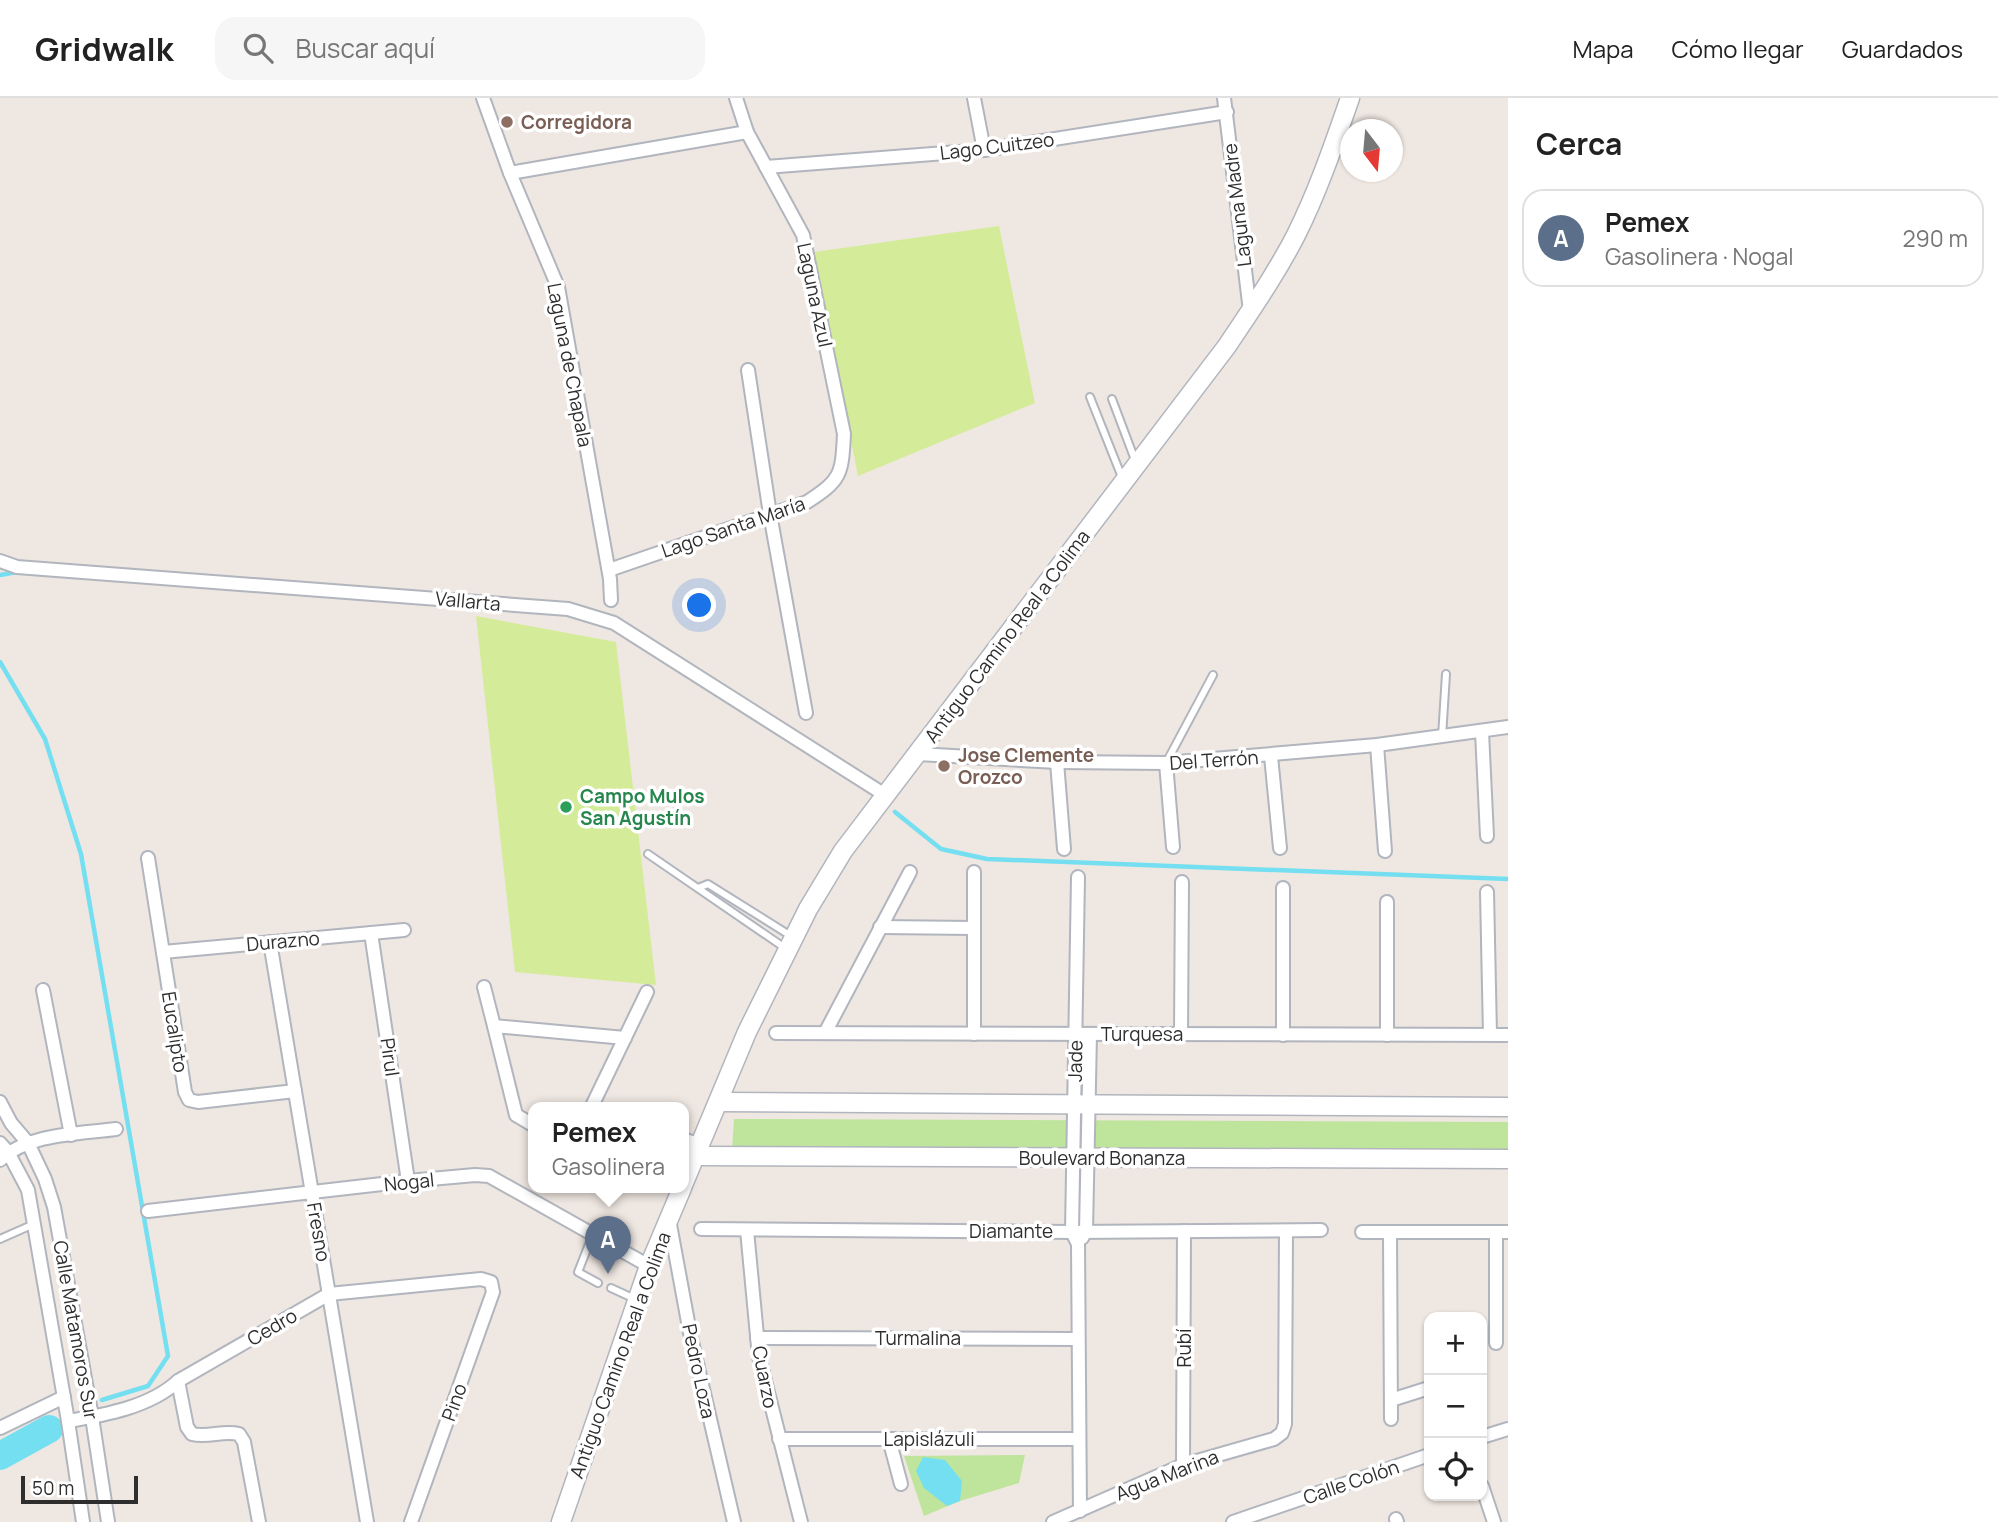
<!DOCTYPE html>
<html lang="es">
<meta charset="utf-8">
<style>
body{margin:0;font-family:Manrope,sans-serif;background:#f6f6f6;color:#222}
.controls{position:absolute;right:21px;bottom:21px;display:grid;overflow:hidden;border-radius:14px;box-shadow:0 2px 5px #0004}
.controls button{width:63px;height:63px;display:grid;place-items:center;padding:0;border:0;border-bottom:2px solid #e0e0e0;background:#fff;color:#222;font:35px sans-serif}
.compass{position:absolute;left:1340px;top:21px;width:63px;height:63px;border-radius:50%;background:#fff;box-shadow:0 2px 5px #0004;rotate:164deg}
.scale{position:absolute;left:21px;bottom:18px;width:117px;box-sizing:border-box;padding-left:7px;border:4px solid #2e2e2e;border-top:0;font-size:19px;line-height:24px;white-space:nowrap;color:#2e2e2e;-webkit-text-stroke:5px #fff;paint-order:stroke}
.you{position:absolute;left:700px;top:508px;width:24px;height:24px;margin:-18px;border:5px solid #fff;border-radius:50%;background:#1a73e8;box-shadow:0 0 0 10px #1a73e833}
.badge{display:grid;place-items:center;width:46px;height:46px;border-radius:50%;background:#111827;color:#fff;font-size:23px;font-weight:700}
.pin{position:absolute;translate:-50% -58px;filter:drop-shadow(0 2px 4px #0008)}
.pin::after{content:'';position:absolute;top:37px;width:24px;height:21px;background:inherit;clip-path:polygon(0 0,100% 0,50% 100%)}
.popup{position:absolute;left:528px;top:1004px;width:161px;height:91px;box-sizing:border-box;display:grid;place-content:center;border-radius:14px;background:#fff;filter:drop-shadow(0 2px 5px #0005);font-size:23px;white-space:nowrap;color:#767676}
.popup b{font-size:26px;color:#222}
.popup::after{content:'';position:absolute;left:50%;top:100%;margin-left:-14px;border:14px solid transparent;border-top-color:#fff}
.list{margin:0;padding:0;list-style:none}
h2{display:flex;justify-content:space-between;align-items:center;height:91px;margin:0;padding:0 28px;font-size:30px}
h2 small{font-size:23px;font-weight:400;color:#767676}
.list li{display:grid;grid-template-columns:46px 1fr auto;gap:21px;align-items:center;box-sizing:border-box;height:98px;margin:0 14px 14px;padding:0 14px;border:2px solid #e0e0e0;border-radius:21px}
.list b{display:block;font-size:26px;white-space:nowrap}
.list p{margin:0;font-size:23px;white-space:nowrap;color:#767676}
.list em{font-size:23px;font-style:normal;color:#767676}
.icon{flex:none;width:38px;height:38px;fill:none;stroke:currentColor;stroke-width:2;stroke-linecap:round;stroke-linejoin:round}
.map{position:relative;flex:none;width:1508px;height:1424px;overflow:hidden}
header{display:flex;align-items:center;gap:42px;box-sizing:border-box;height:98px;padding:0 35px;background:#fff;border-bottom:2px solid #e0e0e0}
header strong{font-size:33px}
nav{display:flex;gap:38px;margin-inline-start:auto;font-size:24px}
.search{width:490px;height:63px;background:#f6f6f6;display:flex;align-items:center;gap:18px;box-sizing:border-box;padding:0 24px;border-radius:21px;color:#767676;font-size:26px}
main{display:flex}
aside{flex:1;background:#fff}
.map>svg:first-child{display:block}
.green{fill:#bfe59d}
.pitch{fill:#d4ec99}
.water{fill:#74dff1}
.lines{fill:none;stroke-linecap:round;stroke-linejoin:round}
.stream{stroke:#74dff1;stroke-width:4.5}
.river{stroke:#74dff1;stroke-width:28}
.lane-casing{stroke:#b1b5be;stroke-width:10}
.street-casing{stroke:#b1b5be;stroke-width:16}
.secondary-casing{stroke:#b1b5be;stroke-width:21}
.lane{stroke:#fff;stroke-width:6}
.street{stroke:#fff;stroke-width:12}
.secondary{stroke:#fff;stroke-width:18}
.education-dot{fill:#8d6e63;stroke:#fff;stroke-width:2.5}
.leisure-dot{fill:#2e9e5b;stroke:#fff;stroke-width:2.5}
.labels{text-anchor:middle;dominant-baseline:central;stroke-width:7;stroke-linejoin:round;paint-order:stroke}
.education-label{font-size:19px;font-weight:bold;fill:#785e54;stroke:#fff;text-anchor:start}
.street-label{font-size:19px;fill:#2e2e2e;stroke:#fff}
.leisure-label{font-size:19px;font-weight:bold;fill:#27864d;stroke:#fff;text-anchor:start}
</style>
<header>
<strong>Gridwalk</strong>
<div class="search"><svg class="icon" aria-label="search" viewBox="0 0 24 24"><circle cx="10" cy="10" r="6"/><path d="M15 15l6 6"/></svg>Buscar aquí</div>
<nav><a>Mapa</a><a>Cómo llegar</a><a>Guardados</a></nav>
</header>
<main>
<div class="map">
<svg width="1508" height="1424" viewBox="0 0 1508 1424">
<rect width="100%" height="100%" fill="#efe7e1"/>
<!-- green -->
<g class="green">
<path d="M734,1021l774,3v34l-776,-5z"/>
<path d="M1025,1357l-6,28 -59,18 -36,15 -20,-60z"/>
</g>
<!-- pitch -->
<g class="pitch">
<path d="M999,128l36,177 -177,73 -44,-224z"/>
<path d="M476,518l140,26 40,343 -141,-13z"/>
</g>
<!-- water -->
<path class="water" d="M923,1359l22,3 17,21 -2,20 -13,5 -23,-18 -8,-17z"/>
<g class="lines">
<!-- stream -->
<g class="stream">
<path d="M0,477l17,-3"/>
<path d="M0,564l45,77 36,115 87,502 -20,30 -46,14"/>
<path d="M895,714l46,37 46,10 521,20"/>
<path d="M49,1331l7,-6"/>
</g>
<!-- river -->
<path class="river" d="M0,1358l49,-27"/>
<defs>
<g id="lane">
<path d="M1090,299l33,83"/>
<path d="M1112,301l23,61"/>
<path d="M1442,639l4,-63"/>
<path d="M1166,665l47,-88"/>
<path d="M648,756l137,94"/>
<path d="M698,790l10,-4 83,52"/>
<path d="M593,1136l-15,38 20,11"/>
<path d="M0,1141l34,-15"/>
<path d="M611,1190l24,11"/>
</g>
<g id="street">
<path d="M483,0l27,75 48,114 52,292 1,21"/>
<path d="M974,0l10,52"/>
<path d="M1224,0l26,213"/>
<path d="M766,69l218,-17 243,-38"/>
<path d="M510,75l237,-41"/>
<path d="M748,272l22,144 36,199"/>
<path d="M0,463l17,6 551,42 46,14 271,172"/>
<path d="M609,472l198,-68c34,-22 35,-27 37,-68l-41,-199 -56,-103 -11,-34"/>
<path d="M1482,634l5,104"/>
<path d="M1377,647l8,106"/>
<path d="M918,656l139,8 109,1 211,-18 131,-18"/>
<path d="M1271,658l9,92"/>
<path d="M1057,664l7,87"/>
<path d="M1166,665l7,84"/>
<path d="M148,760l37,234 4,8 9,2 97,-11"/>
<path d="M974,774v162"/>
<path d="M1078,779l-6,355 6,12 2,267"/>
<path d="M1283,790v147"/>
<path d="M1487,794l3,143"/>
<path d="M880,829l94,1"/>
<path d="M371,835l37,248"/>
<path d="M270,844l97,580"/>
<path d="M163,854l241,-22"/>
<path d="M484,889l10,39 131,12"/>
<path d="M43,892l28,145"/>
<path d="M494,928l22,89 17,10"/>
<path d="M776,935l732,2"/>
<path d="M825,935l85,-161"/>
<path d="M1181,936l1,-152"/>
<path d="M1387,937v-133"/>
<path d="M0,1004l11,21 17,20 17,36 9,28 38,210 16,105"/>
<path d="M591,1010l56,-116"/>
<path d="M683,1041l17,6"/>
<path d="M0,1045l8,9 20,38 40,231 15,101"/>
<path d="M0,1062c29,-27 79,-26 116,-31"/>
<path d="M148,1113l260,-30 67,-6 14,1 160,90"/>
<path d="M669,1121l21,114 44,189"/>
<path d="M701,1131l371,3 249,-2"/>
<path d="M747,1132l12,127 42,165"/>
<path d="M1362,1134h146"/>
<path d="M1390,1134l1,187"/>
<path d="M1082,1140l4,-7 4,-197"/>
<path d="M757,1240l321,1"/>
<path d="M1496,1245v-111"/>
<path d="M178,1283l9,46 5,7c16,4 31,-4 47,0l5,8 15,80"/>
<path d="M1391,1302l38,-12"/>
<path d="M68,1323c37,-6 82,-14 110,-40l151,-87 152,-15 10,3 2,10 -82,230"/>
<path d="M0,1330l64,-31"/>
<path d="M1482,1339l26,-8"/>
<path d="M779,1341h300"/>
<path d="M889,1341l12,45"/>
<path d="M1183,1367l1,-234"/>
<path d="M1482,1388l12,36"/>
<path d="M1396,1421l1,3"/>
<path d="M1053,1424l130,-57 91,-26 8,-6 3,-9 1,-193"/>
<path d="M1233,1424l196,-67"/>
</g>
<g id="secondary">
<path d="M719,1004l789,5"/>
<path d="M696,1058l812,3"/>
<path d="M683,1087l64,-153 61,-123 35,-58 384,-505c24,-36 49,-72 69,-111 22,-44 38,-91 54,-137"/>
<path d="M561,1424l88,-256 33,-78"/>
</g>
</defs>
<!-- lane casing -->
<use href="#lane" class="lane-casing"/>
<!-- street casing -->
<use href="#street" class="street-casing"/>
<!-- secondary casing -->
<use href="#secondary" class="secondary-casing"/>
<!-- lane -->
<use href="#lane" class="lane"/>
<!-- street -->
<use href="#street" class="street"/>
<!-- secondary -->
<use href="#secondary" class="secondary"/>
</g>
<!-- markers -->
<g class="education-dot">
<circle cx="507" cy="24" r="7"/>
<circle cx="944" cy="668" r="7"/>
</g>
<circle class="leisure-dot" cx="566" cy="709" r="7"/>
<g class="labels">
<!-- education labels -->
<g class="education-label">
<text x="521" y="24">Corregidora</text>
<text x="958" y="657">Jose Clemente<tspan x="958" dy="22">Orozco</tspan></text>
</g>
<!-- street labels -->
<g class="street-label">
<text transform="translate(997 48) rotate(-7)">Lago Cuitzeo</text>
<text transform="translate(1237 107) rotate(-97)">Laguna Madre</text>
<text transform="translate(815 197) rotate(78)">Laguna Azul</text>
<text transform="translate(570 267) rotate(79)">Laguna de Chapala</text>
<text transform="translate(733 429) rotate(-19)">Lago Santa María</text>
<text transform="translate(468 503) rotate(5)">Vallarta</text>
<text transform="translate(1007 538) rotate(-53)">Antiguo Camino Real a Colima</text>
<text transform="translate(1214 662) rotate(-4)">Del Terrón</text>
<text transform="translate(283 843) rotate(-5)">Durazno</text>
<text transform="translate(175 934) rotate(81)">Eucalipto</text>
<text x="1142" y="936">Turquesa</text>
<text transform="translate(390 959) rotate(82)">Pirul</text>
<text transform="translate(1075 963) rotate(-89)">Jade</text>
<text x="1102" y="1060">Boulevard Bonanza</text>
<text transform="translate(409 1084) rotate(-6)">Nogal</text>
<text x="1011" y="1133">Diamante</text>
<text transform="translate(319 1134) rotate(80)">Fresno</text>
<text transform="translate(272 1229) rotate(-30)">Cedro</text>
<text transform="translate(76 1232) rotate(80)">Calle Matamoros Sur</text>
<text x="918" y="1240">Turmalina</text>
<text transform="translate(1184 1250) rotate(-90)">Rubí</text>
<text transform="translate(620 1257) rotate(-70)">Antiguo Camino Real a Colima</text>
<text transform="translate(699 1273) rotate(78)">Pedro Loza</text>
<text transform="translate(765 1279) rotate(79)">Cuarzo</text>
<text transform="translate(454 1304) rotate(-70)">Pino</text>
<text x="929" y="1341">Lapislázuli</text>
<text transform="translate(1167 1377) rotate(-21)">Agua Marina</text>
<text transform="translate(1351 1384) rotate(-19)">Calle Colón</text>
</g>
<!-- leisure labels -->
<g class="leisure-label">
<text x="580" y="698">Campo Mulos<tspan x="580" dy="22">San Agustín</tspan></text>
</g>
</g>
</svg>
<div class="controls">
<button>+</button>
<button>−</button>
<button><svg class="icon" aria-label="locate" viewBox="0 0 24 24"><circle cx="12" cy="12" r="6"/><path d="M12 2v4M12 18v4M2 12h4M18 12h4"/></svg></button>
</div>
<svg class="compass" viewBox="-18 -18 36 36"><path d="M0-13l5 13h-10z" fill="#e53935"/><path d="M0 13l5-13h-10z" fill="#767676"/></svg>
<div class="scale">50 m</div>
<div class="you"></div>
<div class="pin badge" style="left:608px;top:1176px;background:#5c6f8a">A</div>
<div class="popup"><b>Pemex</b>Gasolinera</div>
</div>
<aside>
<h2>Cerca<small></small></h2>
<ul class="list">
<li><span class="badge" style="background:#5c6f8a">A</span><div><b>Pemex</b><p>Gasolinera · Nogal</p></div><em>290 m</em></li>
</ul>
</aside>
</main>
